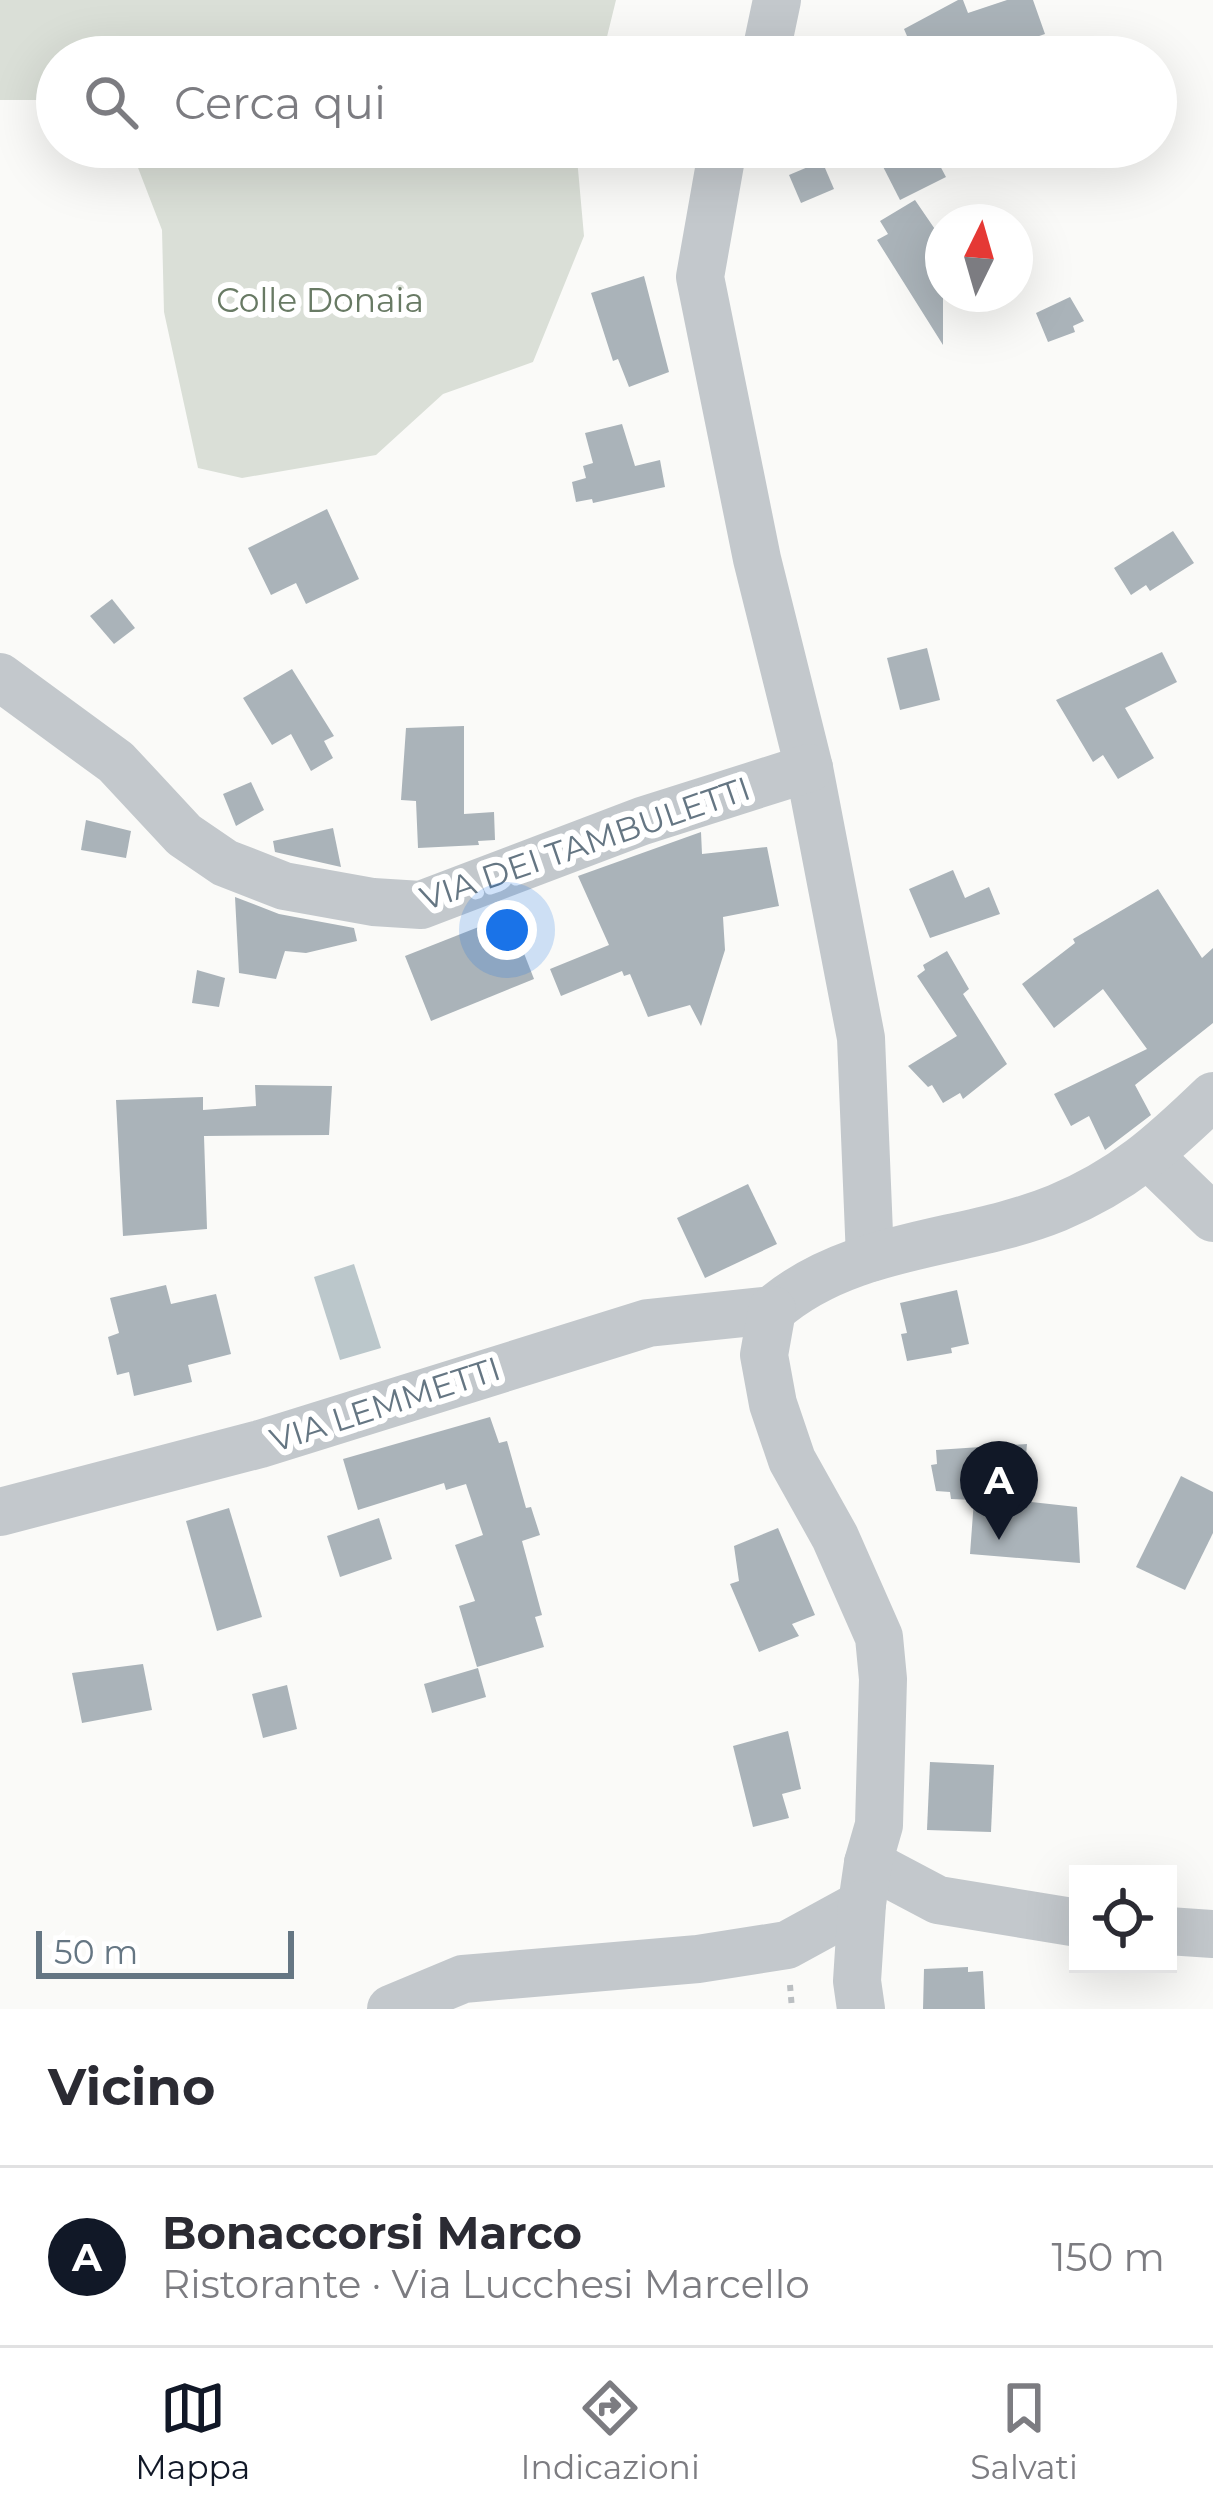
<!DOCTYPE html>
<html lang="it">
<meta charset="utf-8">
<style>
body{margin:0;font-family:Montserrat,sans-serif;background:#f7f7f7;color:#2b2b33}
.controls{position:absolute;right:36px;bottom:36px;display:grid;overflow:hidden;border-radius:0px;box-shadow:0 12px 48px #0002}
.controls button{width:108px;height:108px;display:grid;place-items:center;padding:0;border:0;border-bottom:3px solid #e1e1e2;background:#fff;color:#2b2b33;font:60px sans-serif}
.compass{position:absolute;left:925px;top:204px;width:108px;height:108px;border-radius:50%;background:#fff;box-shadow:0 12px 48px #0002;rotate:5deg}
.scale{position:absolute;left:36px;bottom:30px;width:258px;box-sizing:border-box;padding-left:12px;border:6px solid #657683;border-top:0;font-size:33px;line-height:42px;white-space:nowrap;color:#657683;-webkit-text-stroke:9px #fff;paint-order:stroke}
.you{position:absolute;left:507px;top:930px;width:42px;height:42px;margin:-30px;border:9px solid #fff;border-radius:50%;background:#1a73e8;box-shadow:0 0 0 18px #1a73e833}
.badge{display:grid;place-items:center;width:78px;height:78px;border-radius:50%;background:#111827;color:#fff;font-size:39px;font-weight:700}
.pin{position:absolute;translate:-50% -99px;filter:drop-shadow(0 3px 6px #0008)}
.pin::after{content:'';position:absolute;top:63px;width:42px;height:36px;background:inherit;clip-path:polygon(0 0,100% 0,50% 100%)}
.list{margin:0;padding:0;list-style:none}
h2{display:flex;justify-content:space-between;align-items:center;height:156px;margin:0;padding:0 48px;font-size:51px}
h2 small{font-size:39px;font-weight:400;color:#7c7c81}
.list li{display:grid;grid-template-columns:78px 1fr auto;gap:36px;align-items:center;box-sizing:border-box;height:180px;padding:0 48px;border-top:3px solid #e1e1e2}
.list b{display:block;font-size:45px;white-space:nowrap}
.list p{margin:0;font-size:39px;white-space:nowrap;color:#7c7c81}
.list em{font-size:39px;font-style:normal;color:#7c7c81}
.icon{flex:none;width:66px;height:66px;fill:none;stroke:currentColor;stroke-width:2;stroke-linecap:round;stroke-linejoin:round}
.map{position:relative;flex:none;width:1213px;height:2009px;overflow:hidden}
.search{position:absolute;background:#fff;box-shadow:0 12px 48px #0002;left:36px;right:36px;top:36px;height:132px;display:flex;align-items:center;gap:30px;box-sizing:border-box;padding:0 42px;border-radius:66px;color:#7c7c81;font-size:45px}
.sheet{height:336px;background:#fff}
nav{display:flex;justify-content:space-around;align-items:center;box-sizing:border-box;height:168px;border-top:3px solid #e1e1e2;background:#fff;font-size:33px;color:#7c7c81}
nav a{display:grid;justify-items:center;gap:6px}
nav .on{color:#111827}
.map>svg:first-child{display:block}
.green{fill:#dadfd7}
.water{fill:#bbc7cb}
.building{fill:#aab3b9}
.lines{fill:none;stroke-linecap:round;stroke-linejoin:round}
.path{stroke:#bbbfc2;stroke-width:6;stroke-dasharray:6 6;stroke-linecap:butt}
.minor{stroke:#c3c8cc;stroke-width:48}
.labels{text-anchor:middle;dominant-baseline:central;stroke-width:12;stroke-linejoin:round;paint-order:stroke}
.park-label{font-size:33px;fill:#687a64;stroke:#fff}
.street-label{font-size:33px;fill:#657683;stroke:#fff}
</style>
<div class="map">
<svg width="1213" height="2009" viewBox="0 0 1213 2009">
<rect width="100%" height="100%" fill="#fafaf8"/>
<!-- green -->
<g class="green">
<path d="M0,0h616l-14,57h-545v49l-14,-6h-43z"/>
<path d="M130,147h446l8,89 -51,126 -90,32 -67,61 -134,23 -44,-10 -34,-156 -2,-82z"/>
</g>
<!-- water -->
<path class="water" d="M354,1264l27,84 -41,12 -26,-83z"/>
<!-- building -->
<g class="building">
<path d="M958,0h5l5,13 39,-13h26l12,34 -67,23h-62l-12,-28z"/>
<path d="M873,147h57l16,30 -46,23z"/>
<path d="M822,161l12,28 -33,14 -12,-28z"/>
<path d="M915,200l28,41v104l-66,-105 11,-6 -8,-13z"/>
<path d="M644,276l25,96 -40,15 -11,-28 -5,2 -22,-68z"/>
<path d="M1070,297l14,24 -11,5 2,6 -27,10 -12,-29z"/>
<path d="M622,424l13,42 25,-6 5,27 -72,16 -1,-4 -16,3 -4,-20 14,-4 -3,-12 10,-3 -8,-30z"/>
<path d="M327,509l32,70 -53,25 -10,-21 -25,12 -23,-47z"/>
<path d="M1173,531l21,32 -44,28 -4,-6 -15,10 -17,-27z"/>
<path d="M112,599l23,29 -21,16 -24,-28z"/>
<path d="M927,648l13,52 -40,10 -13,-52z"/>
<path d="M1162,652l15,30 -52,26 29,50 -36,21 -15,-24 -10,7 -37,-62z"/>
<path d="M292,669l42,67 -10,5 9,17 -22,13 -20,-37 -19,11 -29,-47z"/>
<path d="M464,726v88l30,-2 1,28 -17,1 1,4 -61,3 -2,-47 -15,-1 5,-72z"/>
<path d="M251,782l13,28 -28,16 -13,-32z"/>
<path d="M86,820l45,11 -5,27 -45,-8z"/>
<path d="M333,828l8,39 -66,-15 -2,-11z"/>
<path d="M701,832l1,22 65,-7 12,59 -56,11 2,33 -24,76 -11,-21 -42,12 -18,-43 -6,2 -2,-5 -61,25 -11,-27 59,-24 -31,-69z"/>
<path d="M953,870l12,28 24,-11 11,27 -70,24 -21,-49z"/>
<path d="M1158,889l44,69 11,-10v75l-78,62 16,30 -46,35 -16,-34 -18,10 -17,-32 93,-45 -44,-60 -49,39 -32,-44 53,-41 -2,-4z"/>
<path d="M235,897l44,17 75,14 3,13 -51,12 -21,-2 -9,28 -37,-6z"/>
<path d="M509,915l25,64 -103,42 -26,-65z"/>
<path d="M947,951l22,38 -6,5 44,70 -44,35 -3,-6 -17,10 -11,-18 -4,2 -20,-21 49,-30 -40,-60 8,-6 -2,-5z"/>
<path d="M197,970l28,8 -6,29 -27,-4z"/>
<path d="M255,1085l77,1 -3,49 -125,1 3,93 -84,7 -7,-136 87,-3v13l53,-4z"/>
<path d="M748,1184l29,60 -72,34 -28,-60z"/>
<path d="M166,1285l5,19 45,-10 15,60 -43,11 4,17 -58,14 -5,-24 -12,3 -9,-38 11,-4 -9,-35z"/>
<path d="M957,1290l12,54 -18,4 1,5 -45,8 -6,-27 6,-1 -7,-30z"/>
<path d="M490,1417l9,26 8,-2 19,67 5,-1 9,28 -18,6 20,74 -7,2 9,30 -67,20 -18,-61 16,-5 -20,-56 28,-10 -17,-51 -20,6 -2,-7 -86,27 -15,-51z"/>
<path d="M1027,1444l-5,57 55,6 3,56 -110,-9 4,-54 -23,-1 -1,-7 -14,-1 -5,-26 6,-1 -1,-14z"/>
<path d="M1181,1476l32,16v41l-28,57 -49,-23z"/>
<path d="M229,1508l33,109 -45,14 -31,-110z"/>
<path d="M379,1518l13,41 -52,18 -13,-41z"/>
<path d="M778,1528l37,87 -23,9 7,12 -40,16 -29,-68 9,-3 -5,-35z"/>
<path d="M143,1664l9,46 -70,13 -10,-50z"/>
<path d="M478,1668l8,29 -54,16 -8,-29z"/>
<path d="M287,1685l10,44 -34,9 -11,-44z"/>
<path d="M788,1731l13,58 -19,5 7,24 -36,9 -20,-81z"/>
<path d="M930,1762l64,3 -3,67 -64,-2z"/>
<path d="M968,1967v5l15,-1 2,38h-62l1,-40z"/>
</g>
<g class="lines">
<!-- path -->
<path class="path" d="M790,1985l2,24"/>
<!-- minor -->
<g class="minor">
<path d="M765,57l12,-57"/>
<path d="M723,147l-23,130 57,282 52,209 52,270 9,220"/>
<path d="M0,677l116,85 68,73 41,28 59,23 89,16 48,3 221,-84 167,-53"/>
<path d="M1150,1157l63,61"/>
<path d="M772,1310c79,-69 192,-64 285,-102 67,-28 105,-63 156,-112"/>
<path d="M0,1512l260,-68 388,-121 124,-13"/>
<path d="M868,1863l70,37 140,23"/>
<path d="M1168,1931l45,3"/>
<path d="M391,2009l72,-30 235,-20 89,-14 75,-41 6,-41 11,-38 4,-146 -4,-42 -44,-100 -43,-77 -19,-56 -9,-49 8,-45"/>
<path d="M861,2009l-4,-28 5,-77"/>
</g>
</g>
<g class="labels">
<!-- park labels -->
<g class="park-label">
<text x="320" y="300">Colle Donaia</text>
</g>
<!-- street labels -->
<g class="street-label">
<text transform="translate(585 843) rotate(-19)">VIA DEI TAMBULETTI</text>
<text transform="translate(385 1404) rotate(-18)">VIA LEMMETTI</text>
</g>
</g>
</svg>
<div class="controls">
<button><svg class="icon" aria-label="locate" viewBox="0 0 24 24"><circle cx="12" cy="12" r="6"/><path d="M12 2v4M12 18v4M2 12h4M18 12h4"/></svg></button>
</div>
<svg class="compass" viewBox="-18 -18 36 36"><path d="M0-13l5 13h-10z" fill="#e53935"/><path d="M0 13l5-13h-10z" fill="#7c7c81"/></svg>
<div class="scale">50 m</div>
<div class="you"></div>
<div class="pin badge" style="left:999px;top:1540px">A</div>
<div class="search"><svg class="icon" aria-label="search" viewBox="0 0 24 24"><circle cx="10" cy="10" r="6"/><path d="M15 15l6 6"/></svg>Cerca qui</div>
</div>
<section class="sheet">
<h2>Vicino<small></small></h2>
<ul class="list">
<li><span class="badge">A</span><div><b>Bonaccorsi Marco</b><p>Ristorante · Via Lucchesi Marcello</p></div><em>150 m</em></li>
</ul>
</section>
<nav>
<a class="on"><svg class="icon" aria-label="map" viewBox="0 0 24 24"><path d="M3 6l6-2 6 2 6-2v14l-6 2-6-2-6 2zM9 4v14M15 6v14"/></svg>Mappa</a>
<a><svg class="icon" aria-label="directions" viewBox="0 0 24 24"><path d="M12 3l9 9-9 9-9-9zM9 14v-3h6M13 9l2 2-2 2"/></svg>Indicazioni</a>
<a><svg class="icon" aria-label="saved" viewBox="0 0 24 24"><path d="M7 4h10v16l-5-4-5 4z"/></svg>Salvati</a>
</nav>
